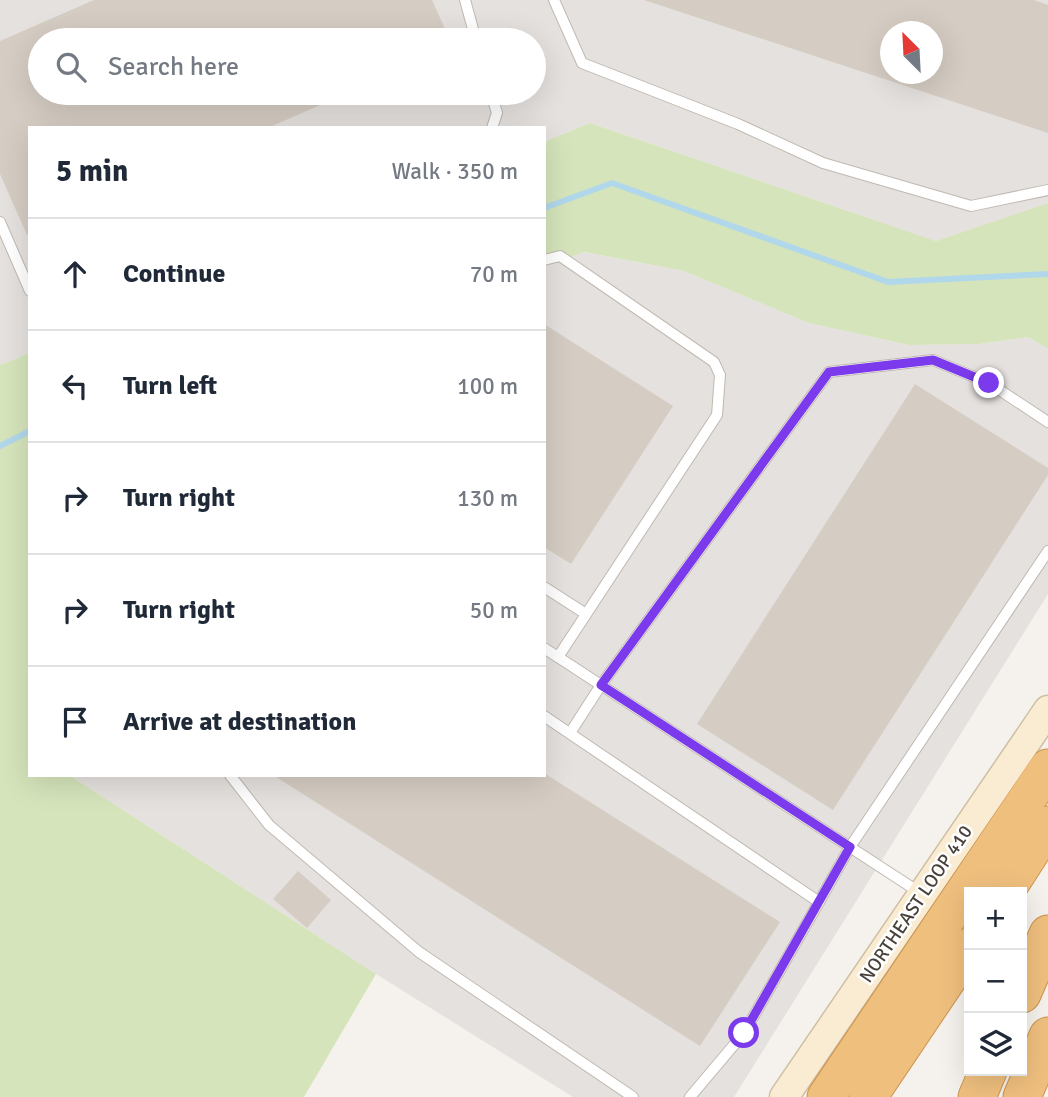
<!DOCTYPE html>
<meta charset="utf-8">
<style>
body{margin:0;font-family:Signika,sans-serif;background:#f6f6f7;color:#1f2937}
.controls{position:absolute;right:21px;bottom:21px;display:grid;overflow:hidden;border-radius:0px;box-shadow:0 7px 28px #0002}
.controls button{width:63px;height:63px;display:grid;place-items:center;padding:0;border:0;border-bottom:2px solid #e0e1e3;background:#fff;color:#1f2937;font:35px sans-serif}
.compass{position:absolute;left:880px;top:21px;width:63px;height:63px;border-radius:50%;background:#fff;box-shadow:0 7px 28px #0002;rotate:336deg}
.stop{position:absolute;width:21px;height:21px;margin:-16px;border:5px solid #7c3aed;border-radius:50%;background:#fff}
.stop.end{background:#7c3aed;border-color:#fff;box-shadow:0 2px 7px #0008}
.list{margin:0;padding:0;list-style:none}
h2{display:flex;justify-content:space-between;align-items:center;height:91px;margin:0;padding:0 28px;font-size:30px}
h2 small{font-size:23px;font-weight:400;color:#747a83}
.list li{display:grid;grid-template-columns:46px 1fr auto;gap:21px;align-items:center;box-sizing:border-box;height:112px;padding:0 28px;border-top:2px solid #e0e1e3}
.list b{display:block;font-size:26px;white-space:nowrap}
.list em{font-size:23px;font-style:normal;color:#747a83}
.icon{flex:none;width:38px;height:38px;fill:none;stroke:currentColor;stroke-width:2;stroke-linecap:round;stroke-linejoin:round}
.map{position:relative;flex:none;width:1048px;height:1097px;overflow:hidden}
.search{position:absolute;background:#fff;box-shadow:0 7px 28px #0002;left:28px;top:28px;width:518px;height:77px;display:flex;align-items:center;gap:18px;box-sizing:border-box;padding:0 24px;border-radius:38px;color:#747a83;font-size:26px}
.panel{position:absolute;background:#fff;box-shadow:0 7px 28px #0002;left:28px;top:126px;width:518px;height:651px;border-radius:0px}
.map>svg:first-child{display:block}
.industrial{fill:#e5e1de;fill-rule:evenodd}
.green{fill:#d5e4bb}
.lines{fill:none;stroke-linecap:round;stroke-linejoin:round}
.stream{stroke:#b1d8ea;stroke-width:6}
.building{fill:#d5cdc3;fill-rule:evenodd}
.lane-casing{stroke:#c0b9b0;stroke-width:12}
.secondary-casing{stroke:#cfbfa2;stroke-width:31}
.highway-casing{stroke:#cd934e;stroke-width:39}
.lane{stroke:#fff;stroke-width:10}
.secondary{stroke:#f9ecd2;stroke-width:28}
.highway{stroke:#efbf7e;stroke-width:37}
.route{stroke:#7c3aed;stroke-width:9}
.labels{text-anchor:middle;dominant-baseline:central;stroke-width:5;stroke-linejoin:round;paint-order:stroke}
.street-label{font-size:19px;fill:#49423b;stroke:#fff}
</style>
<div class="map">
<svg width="1048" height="1097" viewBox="0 0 1048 1097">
<rect width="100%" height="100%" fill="#f5f2ed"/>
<!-- industrial -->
<g class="industrial">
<path d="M0,0h1048v203l-112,38 -346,-118 -46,19v-14h-514v225l-30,12zM890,32h42v42h-42zM40,40h494v53h-494z"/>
<path d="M583,252l101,19 125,52 100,22 70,-1 49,-7 20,12v245l-314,503h-161l-197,-123 -307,-199h475v-509z"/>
</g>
<!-- green -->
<g class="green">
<path d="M590,123l346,118 112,-38v146l-20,-12 -49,7 -70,1 -100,-22 -125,-52 -100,-19 -40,14v-124z"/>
<path d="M30,353v422h39l307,199 -72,123h-304v-732z"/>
</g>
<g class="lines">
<!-- stream -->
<g class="stream">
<path d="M544,208l68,-25 276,99 160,-8"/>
<path d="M0,446l30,-15"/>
</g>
</g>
<!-- building -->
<g class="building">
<path d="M94,0h338l18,40h-410v53h307l-79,35h-238v106l-3,1 -27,-61v-133z"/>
<path d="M644,0h390l14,5v128zM890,32h42v42h-42z"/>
<path d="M544,324l129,82 -102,158 -27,-17z"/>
<path d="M915,384l133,84v7l-215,335 -136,-86z"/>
<path d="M544,773l236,149 -80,124 -427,-271h271z"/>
<path d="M298,871l33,29 -24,28 -34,-29z"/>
</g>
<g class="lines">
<defs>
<g id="lane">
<path d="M465,0l11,40"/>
<path d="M554,0l28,63 156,61 85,39 148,43 77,-16"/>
<path d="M491,93l6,20 -5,15"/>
<path d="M0,222l30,69"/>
<path d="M544,260l16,-4 154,106 6,13 -3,40 -159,242"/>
<path d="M544,587l42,27"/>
<path d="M544,648l375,244"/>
<path d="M544,716l275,186 31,-55 198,-296"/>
<path d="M570,733l31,-48 228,-313 104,-12 56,23 59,39"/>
<path d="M230,775l39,50 150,127 214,145"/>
<path d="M690,1097l54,-64 75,-131"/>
</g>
<path id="secondary" d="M784,1097l264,-387"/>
<g id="highway">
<path d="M1005,892l43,-67"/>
<path d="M1022,994l26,-60"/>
<path d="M826,1097l222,-329"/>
<path d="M868,1097l101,-150"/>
<path d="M977,1097l11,-26"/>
<path d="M1022,1097l26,-61"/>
</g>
</defs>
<!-- lane casing -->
<use href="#lane" class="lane-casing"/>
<!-- secondary casing -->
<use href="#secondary" class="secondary-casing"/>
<!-- highway casing -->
<use href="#highway" class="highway-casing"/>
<!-- lane -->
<use href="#lane" class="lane"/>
<!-- secondary -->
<use href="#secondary" class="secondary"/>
<!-- highway -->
<use href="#highway" class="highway"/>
</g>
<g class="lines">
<!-- route -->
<path class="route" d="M744,1033l106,-186 -249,-162 228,-313 104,-12 56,23"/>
</g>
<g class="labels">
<!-- street labels -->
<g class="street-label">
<text transform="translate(916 904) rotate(-56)">NORTHEAST LOOP 410</text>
</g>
</g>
</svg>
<div class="controls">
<button>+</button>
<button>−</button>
<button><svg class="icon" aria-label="layers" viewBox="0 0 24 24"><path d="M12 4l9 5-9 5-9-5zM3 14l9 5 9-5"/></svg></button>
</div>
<svg class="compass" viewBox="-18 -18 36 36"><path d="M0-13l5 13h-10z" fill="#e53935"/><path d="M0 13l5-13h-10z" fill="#747a83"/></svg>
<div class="stop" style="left:744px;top:1033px"></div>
<div class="stop end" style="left:989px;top:383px"></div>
<div class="search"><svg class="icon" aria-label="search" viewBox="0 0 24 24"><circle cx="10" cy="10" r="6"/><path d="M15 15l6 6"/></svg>Search here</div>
<section class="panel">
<h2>5 min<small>Walk · 350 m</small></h2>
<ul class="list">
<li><svg class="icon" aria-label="ahead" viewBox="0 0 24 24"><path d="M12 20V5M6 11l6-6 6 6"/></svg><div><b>Continue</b></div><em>70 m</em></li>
<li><svg class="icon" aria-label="left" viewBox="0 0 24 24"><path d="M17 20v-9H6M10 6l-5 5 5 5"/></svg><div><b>Turn left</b></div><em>100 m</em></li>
<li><svg class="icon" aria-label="right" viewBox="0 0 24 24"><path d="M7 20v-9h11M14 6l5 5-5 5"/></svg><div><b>Turn right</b></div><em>130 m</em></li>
<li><svg class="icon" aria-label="right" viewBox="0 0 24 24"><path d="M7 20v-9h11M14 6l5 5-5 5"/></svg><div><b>Turn right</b></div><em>50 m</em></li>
<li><svg class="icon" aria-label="arrive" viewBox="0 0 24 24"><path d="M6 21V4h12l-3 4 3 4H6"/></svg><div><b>Arrive at destination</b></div></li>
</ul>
</section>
</div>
